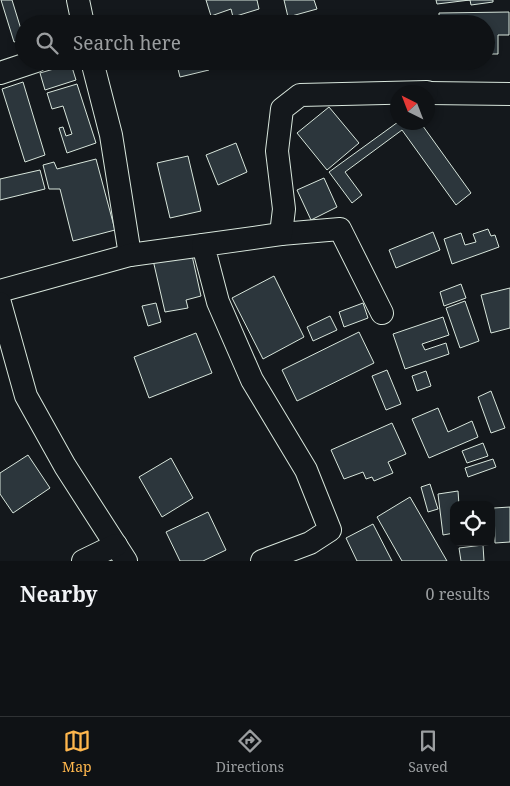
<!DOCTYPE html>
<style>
body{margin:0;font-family:"Noto Serif",serif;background:#1d2022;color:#f1f3f6}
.controls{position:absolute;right:15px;bottom:15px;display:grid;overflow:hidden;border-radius:10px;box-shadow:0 2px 8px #0003}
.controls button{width:45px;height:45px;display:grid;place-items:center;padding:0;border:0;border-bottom:1px solid #2f3234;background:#0f1215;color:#f1f3f6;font:25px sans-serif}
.compass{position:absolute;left:390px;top:85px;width:45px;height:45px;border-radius:50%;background:#0f1215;box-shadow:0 2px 8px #0003;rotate:318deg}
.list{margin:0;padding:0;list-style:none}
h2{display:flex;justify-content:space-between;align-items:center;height:65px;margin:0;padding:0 20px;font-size:21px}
h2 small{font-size:16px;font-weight:400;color:#9b9ea0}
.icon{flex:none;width:28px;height:28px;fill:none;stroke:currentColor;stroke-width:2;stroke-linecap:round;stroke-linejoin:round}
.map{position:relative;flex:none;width:510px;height:561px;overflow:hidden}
.search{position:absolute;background:#0f1215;box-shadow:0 2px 8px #0003;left:15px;right:15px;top:15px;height:55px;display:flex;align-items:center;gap:12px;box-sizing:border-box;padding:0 18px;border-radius:28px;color:#9b9ea0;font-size:19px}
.sheet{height:155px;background:#0f1215}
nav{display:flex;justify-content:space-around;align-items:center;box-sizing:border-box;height:70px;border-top:1px solid #2f3234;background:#0f1215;font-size:14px;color:#9b9ea0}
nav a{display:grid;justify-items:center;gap:2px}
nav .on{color:#ffb74d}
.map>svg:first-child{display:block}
.building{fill:#2c363c;stroke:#d8e6dc}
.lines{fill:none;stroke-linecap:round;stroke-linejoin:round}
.minor-casing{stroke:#d8e6dc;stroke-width:24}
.minor{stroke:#14181c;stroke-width:22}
</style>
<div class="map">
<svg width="510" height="561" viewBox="0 0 510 561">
<rect width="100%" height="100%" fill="#14181c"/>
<!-- building -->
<g class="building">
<path d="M1,0h11l12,39 -10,3z"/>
<path d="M206,0h51l2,9 -26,8 -2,-8 -20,7z"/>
<path d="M284,0h30l3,9 -29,8z"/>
<path d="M436,0h57v2l-22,3 -1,-5 -33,4z"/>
<path d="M509,12v23h-11v19h-12v-30h-47v-11z"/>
<path d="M271,16l2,8h-13l-1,-6z"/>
<path d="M176,61h31l2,9 -29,7z"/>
<path d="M71,64l5,16 -31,10 -5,-17z"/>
<path d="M23,82l22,73 -20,7 -23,-73z"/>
<path d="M77,84l19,59 -29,10 -8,-25 4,-1 3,9 6,-2 -9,-28 -11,3 -5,-16z"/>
<path d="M329,107l30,36 -32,27 -30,-37z"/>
<path d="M398,122h22l51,71 -15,12 -54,-75 -57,42 17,23 -10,8 -23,-31z"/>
<path d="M236,143l11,29 -29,13 -12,-30z"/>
<path d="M188,156l13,55 -31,7 -13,-55z"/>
<path d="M96,159l19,71 -42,11 -13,-52h-11l-6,-24 11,-3 3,7z"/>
<path d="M40,170l5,19 -45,11v-21z"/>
<path d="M324,178l13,29 -26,13 -14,-30z"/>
<path d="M488,229l3,7 4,-1 4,12 -47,17 -8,-25 17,-6 4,12 11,-3 -3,-8z"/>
<path d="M433,232l7,18 -44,18 -7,-18z"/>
<path d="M191,251l10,45 -15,4 2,8 -23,4 -12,-52z"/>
<path d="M274,276l30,61 -41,22 -31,-61z"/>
<path d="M461,284l5,14 -22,8 -4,-14z"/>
<path d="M510,288v40l-19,5 -10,-38z"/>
<path d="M465,301l14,40 -19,7 -14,-40z"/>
<path d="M156,303l5,19 -13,4 -6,-20z"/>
<path d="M363,303l5,15 -24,9 -5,-15z"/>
<path d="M330,316l7,14 -24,11 -6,-14z"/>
<path d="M443,317l6,18 -27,9 3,6 21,-7 3,11 -44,15 -12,-35z"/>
<path d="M359,332l15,31 -77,38 -15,-31z"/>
<path d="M196,333l16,40 -63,25 -15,-41z"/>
<path d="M387,370l14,34 -15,6 -14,-34z"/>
<path d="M426,371l5,15 -14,5 -5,-15z"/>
<path d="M491,391l14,37 -14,5 -13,-36z"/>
<path d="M438,408l10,24 24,-11 6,16 -49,21 -17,-39z"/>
<path d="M392,423l14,31 -18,8 5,11 -19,8 -2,-4 -6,2 -3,-7 -19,7 -13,-29z"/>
<path d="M483,443l5,13 -21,7 -5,-12z"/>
<path d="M28,455l22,33 -37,25 -13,-19v-21z"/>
<path d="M171,458l22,40 -31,19 -23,-40z"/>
<path d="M493,459l3,8 -28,10 -3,-9z"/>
<path d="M430,484l8,25 -10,3 -7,-25z"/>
<path d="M458,491l1,14h-5v28l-11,2 -5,-41z"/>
<path d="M410,497l37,64h-45l-25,-44z"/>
<path d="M510,507v35l-15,1 -1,-35z"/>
<path d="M208,512l18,38 -23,11h-23l-14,-29z"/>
<path d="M373,524l19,37h-35l-11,-23z"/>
<path d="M483,545l1,16h-23l-2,-13z"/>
</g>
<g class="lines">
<defs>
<g id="minor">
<path d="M78,0l5,24"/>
<path d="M92,61l19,74 19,120"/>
<path d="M0,73l36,-12"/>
<path d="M428,93l82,1"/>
<path d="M281,234l59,-5 42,84"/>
<path d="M0,291l130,-36 73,-10"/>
<path d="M0,303l26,93 39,70 61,95"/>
<path d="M83,561l33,-16"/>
<path d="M262,561l48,-18 20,-13 -24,-60 -54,-90 -34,-78 -15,-57 78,-11 3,-25 -7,-58 5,-42 18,-14 127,-3"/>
</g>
</defs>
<!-- minor casing -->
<use href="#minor" class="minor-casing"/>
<!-- minor -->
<use href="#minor" class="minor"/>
</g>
</svg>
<div class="controls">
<button><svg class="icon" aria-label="locate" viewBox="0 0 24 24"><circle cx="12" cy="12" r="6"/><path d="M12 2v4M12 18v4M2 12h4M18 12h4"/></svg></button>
</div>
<svg class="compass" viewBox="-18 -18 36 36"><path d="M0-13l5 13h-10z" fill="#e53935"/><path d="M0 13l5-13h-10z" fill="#9b9ea0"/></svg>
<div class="search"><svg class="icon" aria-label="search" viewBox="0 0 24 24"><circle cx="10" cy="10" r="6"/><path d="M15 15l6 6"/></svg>Search here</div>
</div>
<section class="sheet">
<h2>Nearby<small>0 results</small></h2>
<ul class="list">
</ul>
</section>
<nav>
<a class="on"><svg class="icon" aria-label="map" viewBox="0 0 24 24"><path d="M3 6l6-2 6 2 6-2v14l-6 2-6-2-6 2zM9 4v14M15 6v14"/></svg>Map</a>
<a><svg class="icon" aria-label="directions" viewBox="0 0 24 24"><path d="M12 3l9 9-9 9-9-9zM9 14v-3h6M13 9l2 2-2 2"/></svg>Directions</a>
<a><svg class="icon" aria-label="saved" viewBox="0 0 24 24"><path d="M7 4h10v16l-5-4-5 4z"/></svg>Saved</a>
</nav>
